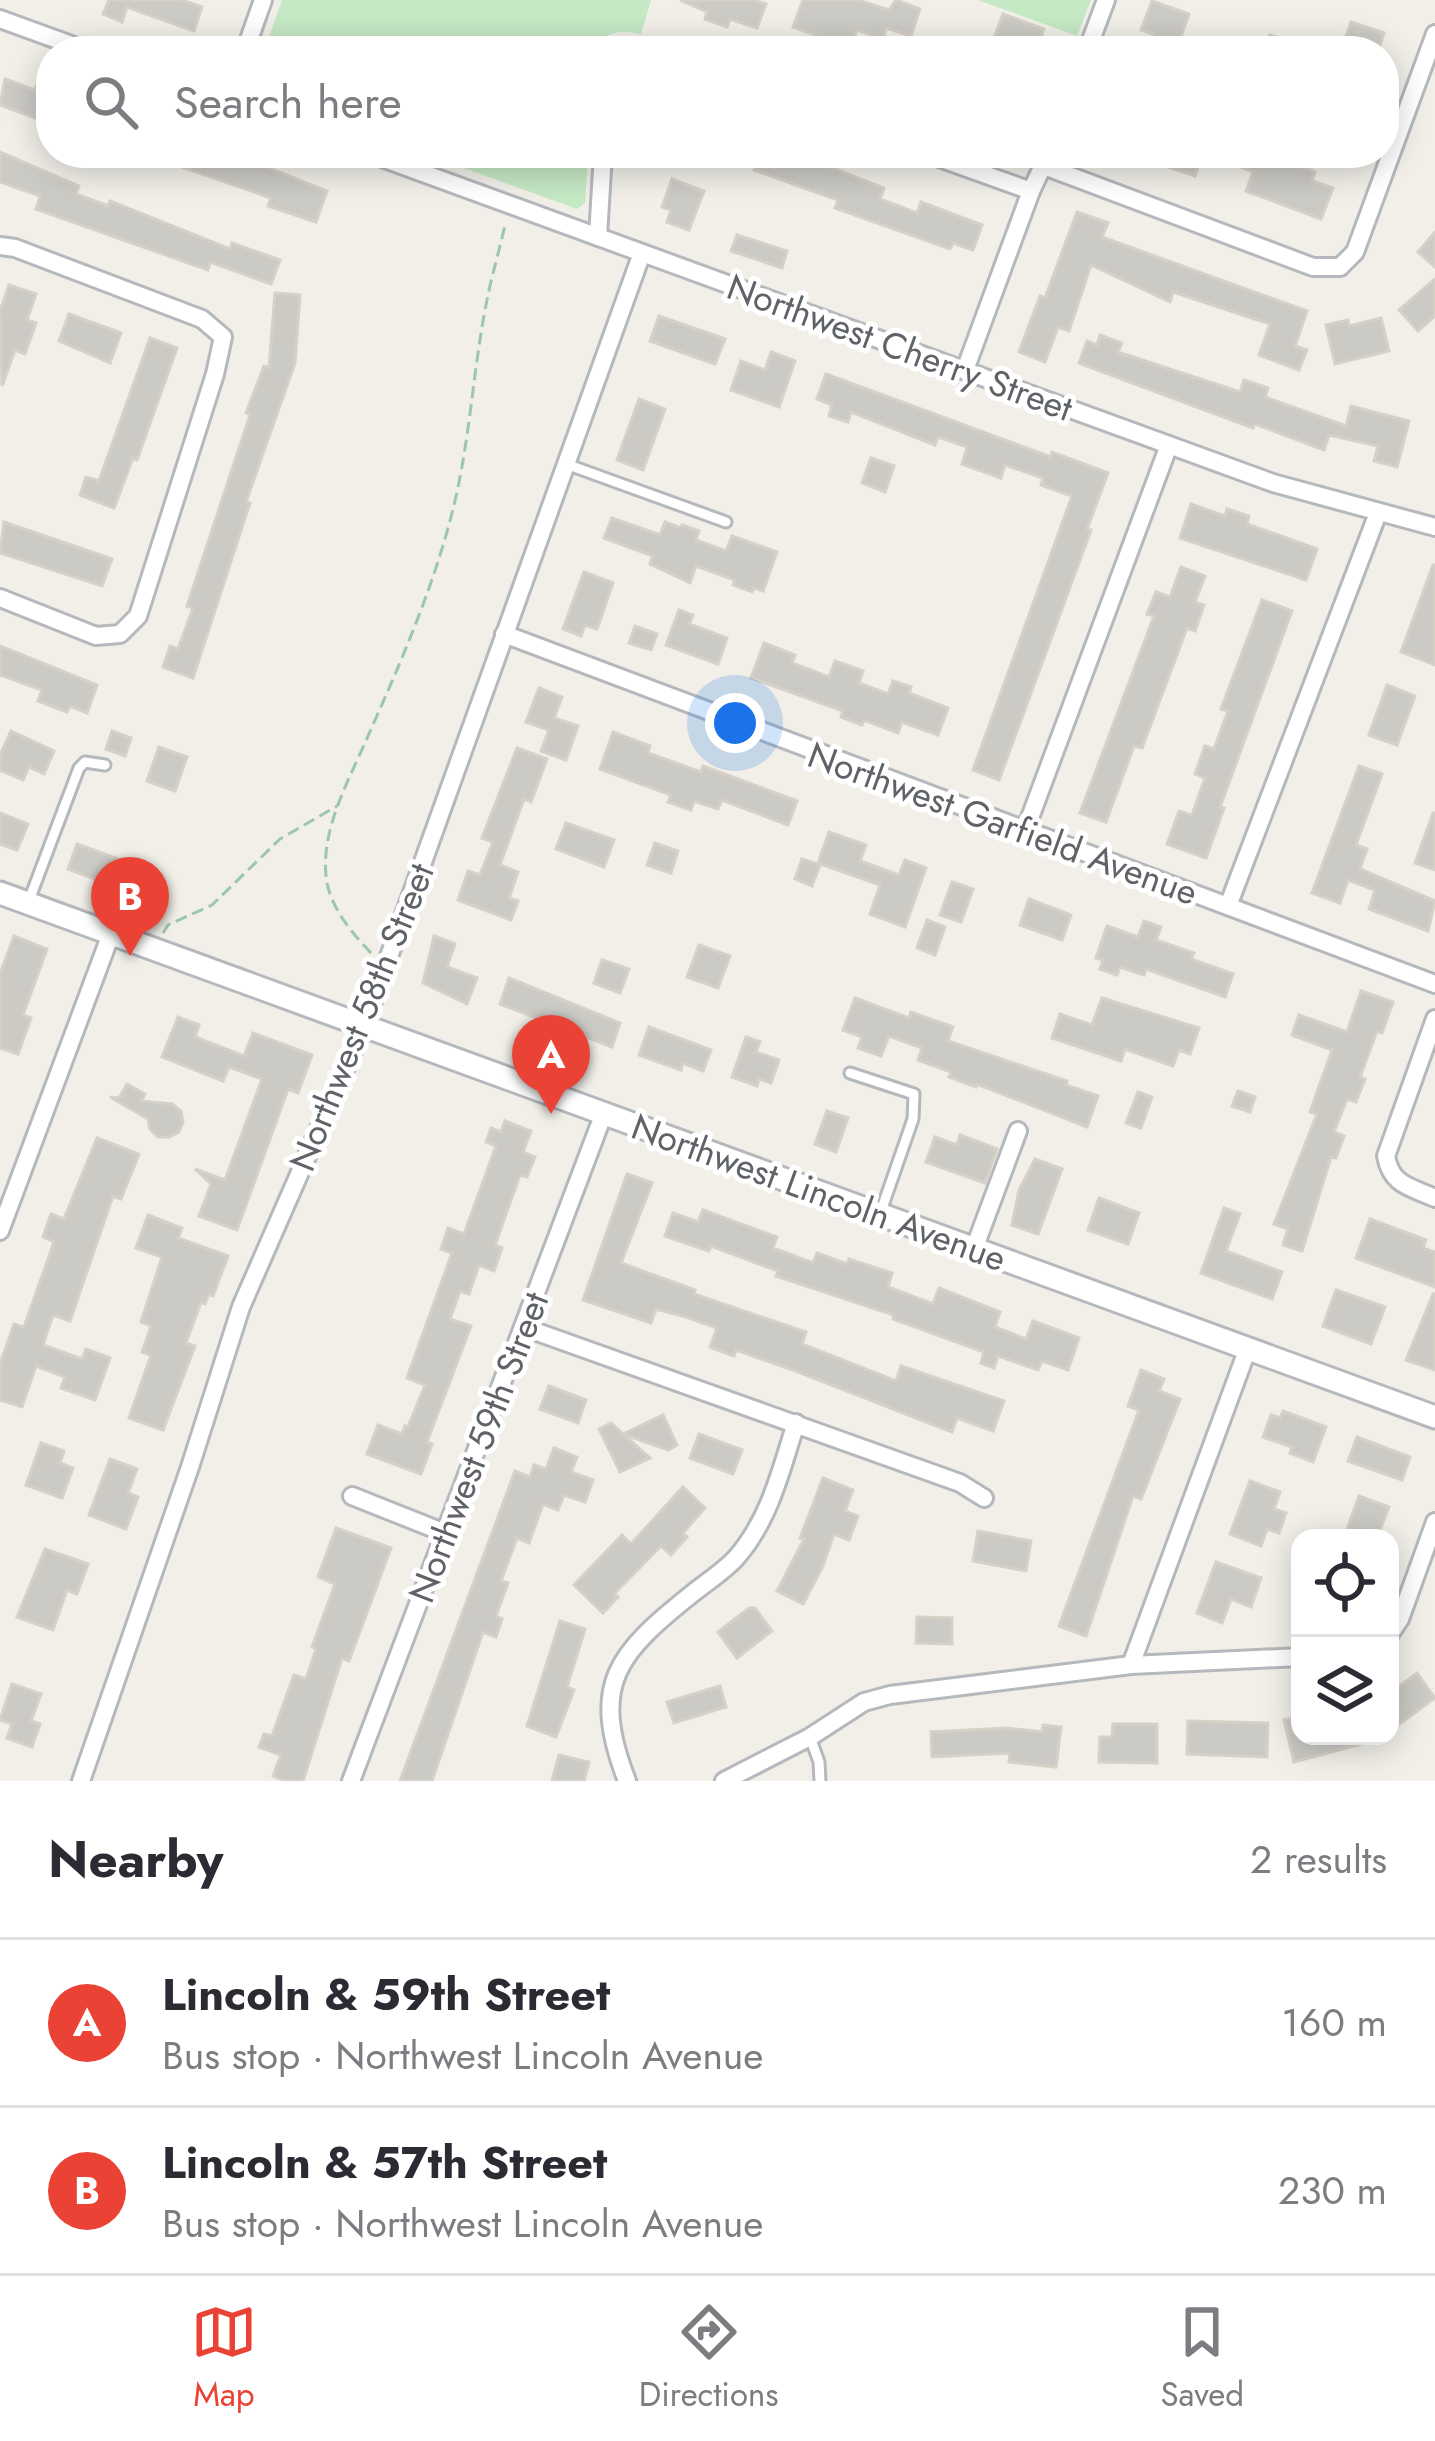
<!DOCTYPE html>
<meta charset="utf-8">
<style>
body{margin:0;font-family:Jost,sans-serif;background:#f7f7f7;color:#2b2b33}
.controls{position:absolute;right:36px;bottom:36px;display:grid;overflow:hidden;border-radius:24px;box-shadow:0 6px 30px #0003}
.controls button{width:108px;height:108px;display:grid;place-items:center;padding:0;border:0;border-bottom:3px solid #e1e1e2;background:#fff;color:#2b2b33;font:60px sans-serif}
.you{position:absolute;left:735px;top:723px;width:42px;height:42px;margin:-30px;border:9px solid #fff;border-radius:50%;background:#1a73e8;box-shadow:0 0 0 18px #1a73e833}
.badge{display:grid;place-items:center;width:78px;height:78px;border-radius:50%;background:#ea4335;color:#fff;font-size:39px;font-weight:700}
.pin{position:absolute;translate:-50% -99px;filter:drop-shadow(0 3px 6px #0008)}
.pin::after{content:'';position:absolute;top:63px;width:42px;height:36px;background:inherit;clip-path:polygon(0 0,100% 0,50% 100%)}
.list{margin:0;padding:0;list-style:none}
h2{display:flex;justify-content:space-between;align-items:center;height:156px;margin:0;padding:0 48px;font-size:51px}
h2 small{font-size:39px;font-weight:400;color:#7c7c81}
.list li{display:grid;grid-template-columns:78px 1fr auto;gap:36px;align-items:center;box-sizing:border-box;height:168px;padding:0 48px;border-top:3px solid #e1e1e2}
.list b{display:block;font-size:45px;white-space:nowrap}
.list p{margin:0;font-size:39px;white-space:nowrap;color:#7c7c81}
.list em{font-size:39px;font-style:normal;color:#7c7c81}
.icon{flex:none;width:66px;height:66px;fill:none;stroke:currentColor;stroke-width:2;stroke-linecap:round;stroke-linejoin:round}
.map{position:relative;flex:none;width:1435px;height:1781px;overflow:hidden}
.search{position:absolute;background:#fff;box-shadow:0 6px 30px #0003;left:36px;right:36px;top:36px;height:132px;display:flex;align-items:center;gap:30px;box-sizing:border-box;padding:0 42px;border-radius:48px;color:#7c7c81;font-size:45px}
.sheet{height:492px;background:#fff}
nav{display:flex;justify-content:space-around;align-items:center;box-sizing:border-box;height:168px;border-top:3px solid #e1e1e2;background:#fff;font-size:33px;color:#7c7c81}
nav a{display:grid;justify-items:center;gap:6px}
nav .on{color:#ea4335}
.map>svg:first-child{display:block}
.green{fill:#c5e8c5}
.building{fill:#cccac5;stroke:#d6d1c6;stroke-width:3}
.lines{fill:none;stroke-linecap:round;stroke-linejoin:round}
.service-casing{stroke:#b5b8bc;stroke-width:15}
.minor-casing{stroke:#b5b8bc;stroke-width:22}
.tertiary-casing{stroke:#b5b8bc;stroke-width:27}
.path{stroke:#9cc7a9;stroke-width:3;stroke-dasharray:12 6;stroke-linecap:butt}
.service{stroke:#fff;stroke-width:9}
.minor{stroke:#fff;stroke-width:16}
.tertiary{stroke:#fff;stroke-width:21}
.labels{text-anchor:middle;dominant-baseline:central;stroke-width:10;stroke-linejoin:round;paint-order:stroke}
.street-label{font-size:36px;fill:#5f6368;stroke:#fff}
</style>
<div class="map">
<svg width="1435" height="1781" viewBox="0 0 1435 1781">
<rect width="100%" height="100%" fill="#f1efe8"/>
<!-- green -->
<g class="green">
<path d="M282,0h369l-10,34c-20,-4 -38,-4 -46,17h-331z"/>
<path d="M978,0h113l-14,36z"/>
<path d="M423,153h165l-3,50 -8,6z"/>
</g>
<!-- building -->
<g class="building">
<path d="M109,0h73l20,7 -8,24 -67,-24 -5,15 -19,-8z"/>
<path d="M680,0h73l13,4 -9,24 -27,-9 -3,8 -22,-8 2,-7z"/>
<path d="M803,0h55l31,10 7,-10 24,9 -9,27 -25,-8 -3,11 -26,-9 -7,18 -57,-21z"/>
<path d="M1152,1l37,13 -13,37h-30l7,-17 -12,-4z"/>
<path d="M1003,14l41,15 -8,22h-47z"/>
<path d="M1351,22l33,11 -6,18h-37z"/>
<path d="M1270,35l40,15v1h-46z"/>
<path d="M5,79l30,11 3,-9 13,5 -3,37 -48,-18z"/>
<path d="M0,152l79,34 -3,8 32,12 2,-5 120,48 2,-6 48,17 -9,24 -61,-22 -2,8 -172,-61 4,-13 -40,-14z"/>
<path d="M142,153h89l96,38 -11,31 -48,-16 3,-8z"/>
<path d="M760,153h34l90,35 -4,11 37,14 4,-11 61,23 -9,25 -20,-7 -3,6 -115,-41 3,-8 -84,-30z"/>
<path d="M1174,153h29l-8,23 -26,-9z"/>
<path d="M1205,153h58l52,19 -3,9 21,7 -12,31 -75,-28 7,-19z"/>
<path d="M672,179l32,12 -15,39 -22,-8 4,-12 -9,-3z"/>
<path d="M1077,212l31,11 -6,14 205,74 -12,35 12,4 -8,20 -40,-15 11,-31 -97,-32 -3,10 -79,-37 -22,66 -11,-4 -13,35 -26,-10 21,-56 5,2z"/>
<path d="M1435,232v35l-17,-15z"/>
<path d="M737,235l50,16 -5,17 -51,-17z"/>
<path d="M1435,279v37l-17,15 -19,-21z"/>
<path d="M9,285l27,9 -9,26 9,3 -11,31 -10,-4 -13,36 -2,-75z"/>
<path d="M275,293l25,2 -5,68 -49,139 4,1 -57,175 -30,-11 7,-21 8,3 15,-41 -6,-2 63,-191 -4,-2 18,-47 5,2z"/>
<path d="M69,314l52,19 -11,30 -51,-22z"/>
<path d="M659,316l66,23 -10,25 -65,-23z"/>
<path d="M1381,318l8,33 -54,13 -9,-39 22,-5 1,6z"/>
<path d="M1100,335l22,8 -4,9 122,40 4,-12 24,8 -3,9 81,29 5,-20 58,15 -12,46 -23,-6 4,-15 -49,-11 -5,15 -69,-26 -2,4 -174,-65 8,-22 10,4z"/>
<path d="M150,338l27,10 -40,112 -4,-2 -19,50 -34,-13 6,-18 13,4z"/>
<path d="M771,352l24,9 -16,46 -48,-17 10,-29 24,9z"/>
<path d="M826,374l225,83 1,-5 56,21 -21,56 4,1 -92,250 -26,-10 99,-274 -31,-11 2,-7 -38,-13 -4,13 -39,-14 5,-17 -29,-10 -3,8 -84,-33 -3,10 -19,-6 3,-11 -15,-6z"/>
<path d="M639,399l26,10 -22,61 -26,-10z"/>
<path d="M871,458l23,8 -9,26 -23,-9z"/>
<path d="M1191,504l34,12 2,-7 22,7 -2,8 70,25 -11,31 -126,-42z"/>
<path d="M612,518l48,17 5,-13 16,6 1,-3 17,6 -3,9 30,11 6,-15 45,16 -14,39 -9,-3 -2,4 -19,-7 2,-5 -39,-14 -6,17 -40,-19 3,-8 -49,-18z"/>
<path d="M4,522l108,37 -10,27 -102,-33z"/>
<path d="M1433,565h2v100l-34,-13z"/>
<path d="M1181,567l24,9 -10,26 9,3 -9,26 -8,-3 -45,120 -8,-2 -28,76 -26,-9 74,-197 -7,-2 9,-22 14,5z"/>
<path d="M584,572l29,11 -16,46 -12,-4 -4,11 -18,-7z"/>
<path d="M1262,600l30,11 -72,196 4,1 -18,50 -39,-14 12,-33 13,4 13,-37 -10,-4 10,-28 9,3 14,-38 -7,-2z"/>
<path d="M679,610l14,5 -4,9 38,14 -9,26 -52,-19z"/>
<path d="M635,626l22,8 -6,16 -22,-7z"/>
<path d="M764,643l31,12 -3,8 37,14 6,-16 28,10 -4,12 29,11 5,-13 18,6 -2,6 39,15 -10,27 -36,-13 -4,11 -34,-13 -2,5 -21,-8 2,-6 -92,-33z"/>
<path d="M0,646l97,39 -10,28 -17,-7 -3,6 -29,-11 4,-11 -42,-15z"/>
<path d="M1387,685l28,11 -18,49 -28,-10z"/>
<path d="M539,688l23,9 -8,21 24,8 -12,34 -25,-9 8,-21 -23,-8z"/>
<path d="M11,731l43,20 -10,23 -15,-7 -6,13 -23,-10v-15z"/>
<path d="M112,731l19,7 -6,18 -19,-7z"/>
<path d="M613,732l37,14 -2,7 53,19 2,-6 94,35 -9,24 -66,-25 -4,9 -24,-8 -3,9 -23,-8 3,-7 -71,-26z"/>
<path d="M159,747l28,10 -12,34 -28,-10z"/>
<path d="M517,748l30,11 -16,43 -7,-3 -24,66 18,7 -9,26 9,3 -7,19 -53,-20 10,-29 12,4 13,-33 -11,-4z"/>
<path d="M1359,766l23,8 -26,71 11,4 -7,20 75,32 -7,30 -59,-22 6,-19 -27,-10 -8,23 -28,-10z"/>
<path d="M0,813l28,11 -11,26 -17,-6z"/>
<path d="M1433,813h2v57l-20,-7z"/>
<path d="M566,823l48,17 -10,27 -48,-18z"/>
<path d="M829,832l37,13 -6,16 39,14 6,-15 21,8 -21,59 -35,-13 10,-29 -62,-22z"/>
<path d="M655,843l23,8 -7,22 -24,-8z"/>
<path d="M77,844l60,22 -9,25 -60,-22z"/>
<path d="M802,859l18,6 -8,21 -17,-7z"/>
<path d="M952,882l21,7 -12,33 -21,-7z"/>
<path d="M1029,899l42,16 -9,25 -42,-15z"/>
<path d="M927,920l18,7 -10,28 -18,-7z"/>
<path d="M1144,921l17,6 -5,13 38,13 -3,6 42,15 -8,23 -79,-28 -2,6 -24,-8 -3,8 -17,-6 3,-9 -7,-2 11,-32 31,11z"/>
<path d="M14,936l33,13 -24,66 8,3 -13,36 -18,-6v-74z"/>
<path d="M434,936l21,8 -8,23 30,11 -10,26 -44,-21z"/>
<path d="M699,945l31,11 -12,32 -31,-11z"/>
<path d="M602,960l27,9 -9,24 -26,-10z"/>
<path d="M509,978l111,45 -8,24 -112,-43z"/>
<path d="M1361,991l32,11 -11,31 -5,-2 -17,46 5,2 -9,23 -9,-3 -13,33 10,4 -8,22 -5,-1 -29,94 -19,-6 5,-16 -14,-5 43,-110 -7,-2 22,-62 -40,-15 7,-20 48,17z"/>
<path d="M855,998l54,20 2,-6 42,15 -5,14 119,40 -1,4 32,11 -11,31 -110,-43 -1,3 -27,-10 2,-5 -33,-12 4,-12 -33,-12 -8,20 -23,-8 4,-11 -19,-7z"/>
<path d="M1102,998l97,30 -9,26 -11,-4 -6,16 -48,-17 -4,12 -69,-23 8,-24 32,11z"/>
<path d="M178,1017l21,8 -4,12 49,19 9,-23 59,22 -14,38 -10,-4 -51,141 -38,-14 12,-32 -16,-15 30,11 37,-101 -33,-12 -6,14 -61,-24z"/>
<path d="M649,1027l62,23 -8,21 -20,-8 -2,7 -42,-15z"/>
<path d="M746,1037l14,5 -4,10 23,8 -8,23 -12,-4 -2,7 -25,-9z"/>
<path d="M127,1084l18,10 -4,7 31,3 9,7 2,11 -4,10 -10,5h-11l-8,-8 -2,-10 -38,-22 9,1z"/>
<path d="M1238,1091l17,6 -5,15 -18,-6z"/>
<path d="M1138,1092l14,5 -11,31 -15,-5z"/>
<path d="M827,1111l21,7 -12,34 -21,-8z"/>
<path d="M505,1121l26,10 -8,21 12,5 -8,20 -7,-2 -25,70 7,3 -8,23 -15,-6 -10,29 -9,-3 -10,28 21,7 -44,116 5,2 -11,30 -54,-20 11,-29 24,9 3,-8 3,1 17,-42 -18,-7 45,-125 -11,-4 7,-21 16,6 32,-88 -10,-4 5,-14 10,4z"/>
<path d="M960,1135l37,14 -12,34 -59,-21 9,-25 22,8z"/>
<path d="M97,1138l42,16 -18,45 -8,-3 -43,125 -17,-6 -10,30 39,14 4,-10 24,9 -15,42 -34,-12 4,-11 -29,-11 -14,41 -22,-7v-36l14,-40 10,3 30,-85 -11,-5 8,-23 13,5z"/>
<path d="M1035,1159l27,10 -24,65 -26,-9 7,-35z"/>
<path d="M627,1174l25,9 -31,80 74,27 -1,4 112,38 -4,12 94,37 5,-15 103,35 -11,30 -36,-13 -5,14 -159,-62 -57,-20 -2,6 -24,-9 7,-19 -31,-11 -30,-8 -5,14 -68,-23z"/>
<path d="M1099,1198l40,15 -11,31 -40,-14z"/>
<path d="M1224,1208l16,6 -14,37 56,21 -10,27 -71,-26z"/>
<path d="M703,1210l74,27 -4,11 40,15 4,-10 30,11 2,-5 43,14 -4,14 45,17 6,-16 61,24 -5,15 31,12 7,-18 46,17 -11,32 -26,-9 -4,9 -40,-14 -4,12 -13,-5 3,-11 -91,-33 1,-4 -118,-39 2,-5 -67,-25 -2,5 -44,-15 8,-23 25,9z"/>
<path d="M148,1215l34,13 -4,10 50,18 -15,40 -4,-2 -4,10 -4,-2 -15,41 9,3 -32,84 -34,-12 22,-63 -9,-3 9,-26 -10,-4 21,-65 -26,-9z"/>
<path d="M1370,1219l56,21 -3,8 12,4v35l-79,-29z"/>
<path d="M1336,1290l49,17 -14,37 -48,-18z"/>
<path d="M1433,1294h2v76l-29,-10z"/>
<path d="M1141,1370l23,9 -5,12 21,8 -39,100 -8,-3 -47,140 -27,-10 80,-216 -11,-4z"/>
<path d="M549,1386l37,14 -8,23 -38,-14z"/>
<path d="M1283,1411l43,16 -13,35 -23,-9 2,-6 -29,-10 8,-22 9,3z"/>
<path d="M663,1415l14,30 -9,5 -45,-16z"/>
<path d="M611,1423l39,35 -30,14 -21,-43z"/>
<path d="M699,1434l43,16 -9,24 -43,-16z"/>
<path d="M1357,1437l53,20 -8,23 -54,-19z"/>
<path d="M41,1443l23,8 -4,12 13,5 -11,30 -36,-13z"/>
<path d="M554,1448l23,9 -6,15 22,8 -8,22 -21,-7 -6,15 -15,-6 -14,39 -12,-5 -16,43 7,2 -12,33 6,3 -6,18 -13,-5 -51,149h-32l115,-310 15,6 4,-12 12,4z"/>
<path d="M110,1459l27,10 -9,24 10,4 -12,32 -37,-14z"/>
<path d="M823,1478l30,12 -8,21 13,5 -9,24 -15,-6 -11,32 -20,38 -26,-13 27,-52 -4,-1z"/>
<path d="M1250,1481l30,11 -6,17 12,4 -7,20 -12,-4 -6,17 -31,-12z"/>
<path d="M683,1487l22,21 -22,25 4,4 -16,18 -10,-9 -47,48 4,3 -15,16 -29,-28 48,-50 9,9z"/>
<path d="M1359,1496l30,11 -12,31h-33z"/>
<path d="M336,1528l55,20 -42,113 -7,-3 -39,123h-17l-13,-5 8,-21 -22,-8 5,-13 8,2 22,-61 12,4 10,-30 -4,-2 23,-63 -17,-7z"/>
<path d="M978,1531l53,10 -5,30 -53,-10z"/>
<path d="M45,1549l43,15 -11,30 -10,-4 -14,40 -36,-13z"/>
<path d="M1216,1562l45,16 -10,29 -20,-8 -9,24 -25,-10z"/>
<path d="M749,1608h6l17,23 -35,27 -19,-26z"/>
<path d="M917,1617l35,1v26l-36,-1z"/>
<path d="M560,1621l25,8 -18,58 7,3 -18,47 -29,-11z"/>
<path d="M1417,1673l18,25 -45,33v-38z"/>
<path d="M12,1684l29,10 -10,27 9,3 -8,23 -25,-9 5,-14 -12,-4z"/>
<path d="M720,1686l6,21 -52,16 -7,-21z"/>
<path d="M1300,1717v19h69v6l-75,20 -10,-42z"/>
<path d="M1188,1721l80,2 -1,34 -80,-3z"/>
<path d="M1113,1724h44v39l-58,-1 1,-25h12z"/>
<path d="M1043,1725l18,2 -5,40 -47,-5 1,-9 -78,4 -1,-25 76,-4 35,4z"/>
<path d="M559,1755l30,7 -5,19h-32z"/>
</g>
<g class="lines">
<defs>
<g id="service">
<path d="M566,464l160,58"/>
<path d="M28,903l51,-135 6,-6 20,3"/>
<path d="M850,1073l64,21 -1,25 -33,95"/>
<path d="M810,1737l9,25 1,19"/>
</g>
<g id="minor">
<path d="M0,19l88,32"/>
<path d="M245,51l18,-51"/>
<path d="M618,51h21"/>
<path d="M1087,51l19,-51"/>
<path d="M368,153l905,330 162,44"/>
<path d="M925,153l106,38"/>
<path d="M1044,166l269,101h27l15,-15 80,-218"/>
<path d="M598,237l5,-84"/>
<path d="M0,246l15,2 187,71 21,18 -8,37 -77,242 -18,18 -24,2 -96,-38"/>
<path d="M965,370l66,-179 18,-38"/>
<path d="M504,634l931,350"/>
<path d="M1025,831l144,-386"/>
<path d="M1228,906l150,-393"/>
<path d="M1435,1019l-49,137c5,29 24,31 49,42"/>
<path d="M0,1231l111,-297"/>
<path d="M974,1249l44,-118"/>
<path d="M523,1327l437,156 24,15"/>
<path d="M352,1496l93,37"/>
<path d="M1390,1634l10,-15 35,-97"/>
<path d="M1131,1665l117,-317"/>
<path d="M81,1781l109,-314 51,-160 123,-281 278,-773"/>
<path d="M351,1781l253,-668"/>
<path d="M627,1781c-38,-98 -9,-128 66,-188 14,-11 31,-22 43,-35 34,-39 45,-88 60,-135"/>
<path d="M724,1781l86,-44 54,-35 26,-7 241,-30 169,-8"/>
</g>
<path id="tertiary" d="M0,893l1435,524"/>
</defs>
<!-- service casing -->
<use href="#service" class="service-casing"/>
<!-- minor casing -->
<use href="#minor" class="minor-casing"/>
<!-- tertiary casing -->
<use href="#tertiary" class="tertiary-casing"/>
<!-- path -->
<g class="path">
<path d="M163,933l5,-8 44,-20 68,-66 57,-33"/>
<path d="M371,953c-20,-21 -42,-47 -45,-77 -5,-48 24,-98 42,-140 33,-74 67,-152 86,-231 16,-66 19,-134 32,-200 5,-27 13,-53 19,-80"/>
</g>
<!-- service -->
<use href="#service" class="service"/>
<!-- minor -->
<use href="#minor" class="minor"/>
<!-- tertiary -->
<use href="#tertiary" class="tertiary"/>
</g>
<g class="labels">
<!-- street labels -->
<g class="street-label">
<text transform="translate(900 347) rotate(20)">Northwest Cherry Street</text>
<text transform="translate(1003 823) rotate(20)">Northwest Garfield Avenue</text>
<text transform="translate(361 1017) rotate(-68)">Northwest 58th Street</text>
<text transform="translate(819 1192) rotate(20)">Northwest Lincoln Avenue</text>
<text transform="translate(478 1447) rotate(-69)">Northwest 59th Street</text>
</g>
</g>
</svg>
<div class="controls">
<button><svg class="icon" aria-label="locate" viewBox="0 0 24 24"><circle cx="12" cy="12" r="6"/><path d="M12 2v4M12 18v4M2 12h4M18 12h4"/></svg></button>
<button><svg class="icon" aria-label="layers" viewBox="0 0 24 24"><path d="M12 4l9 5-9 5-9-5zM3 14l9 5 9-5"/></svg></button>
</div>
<div class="you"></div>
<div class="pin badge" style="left:551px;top:1114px">A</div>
<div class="pin badge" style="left:130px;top:956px">B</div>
<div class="search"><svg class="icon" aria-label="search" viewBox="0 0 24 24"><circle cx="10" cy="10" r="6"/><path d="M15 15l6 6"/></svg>Search here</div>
</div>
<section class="sheet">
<h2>Nearby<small>2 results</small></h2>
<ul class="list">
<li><span class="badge">A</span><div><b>Lincoln &amp; 59th Street</b><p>Bus stop · Northwest Lincoln Avenue</p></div><em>160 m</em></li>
<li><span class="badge">B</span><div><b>Lincoln &amp; 57th Street</b><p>Bus stop · Northwest Lincoln Avenue</p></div><em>230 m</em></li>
</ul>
</section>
<nav>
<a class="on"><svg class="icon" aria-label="map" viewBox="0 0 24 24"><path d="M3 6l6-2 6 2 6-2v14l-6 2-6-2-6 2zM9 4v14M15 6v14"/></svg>Map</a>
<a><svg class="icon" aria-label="directions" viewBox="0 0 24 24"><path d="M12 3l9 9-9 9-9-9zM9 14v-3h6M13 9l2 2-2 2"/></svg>Directions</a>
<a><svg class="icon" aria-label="saved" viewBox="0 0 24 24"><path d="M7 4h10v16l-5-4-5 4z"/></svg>Saved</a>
</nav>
